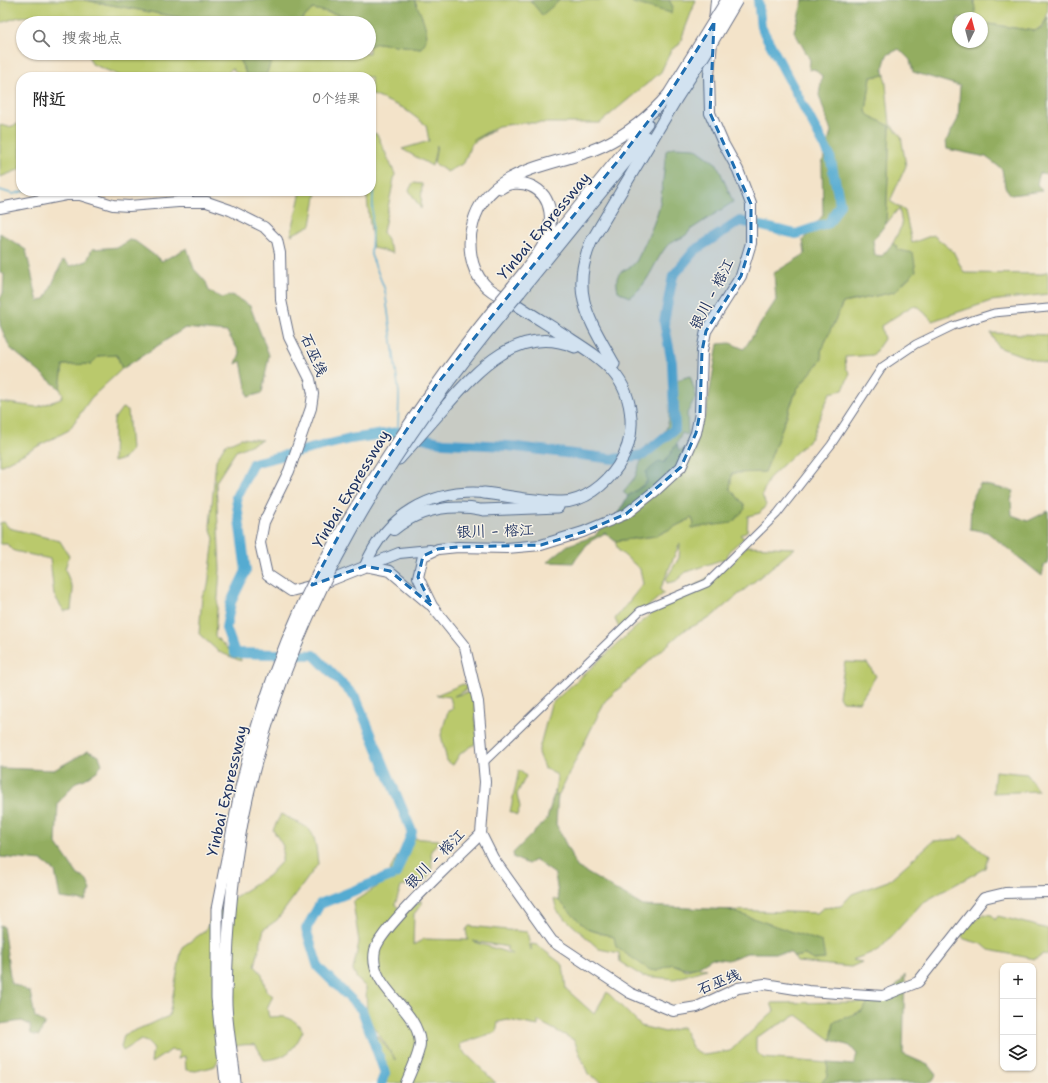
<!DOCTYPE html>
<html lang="zh">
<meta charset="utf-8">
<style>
body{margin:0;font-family:"Shantell Sans","LXGW WenKai TC",sans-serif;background:#f2f2f2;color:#222}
.controls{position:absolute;right:12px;bottom:12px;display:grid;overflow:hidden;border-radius:8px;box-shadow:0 1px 3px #0004}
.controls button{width:36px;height:36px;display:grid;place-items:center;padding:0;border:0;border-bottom:1px solid #e0e0e0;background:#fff;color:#222;font:20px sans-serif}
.compass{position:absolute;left:952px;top:12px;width:36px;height:36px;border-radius:50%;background:#fff;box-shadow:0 1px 3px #0004;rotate:6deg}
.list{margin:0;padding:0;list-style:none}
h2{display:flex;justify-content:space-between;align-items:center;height:52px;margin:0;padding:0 16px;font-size:17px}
h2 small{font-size:13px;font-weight:400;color:#767676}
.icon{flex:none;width:22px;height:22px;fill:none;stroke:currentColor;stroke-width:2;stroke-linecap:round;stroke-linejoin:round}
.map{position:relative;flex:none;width:1048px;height:1083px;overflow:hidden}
.search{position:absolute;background:#fff;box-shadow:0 1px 3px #0004;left:16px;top:16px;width:360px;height:44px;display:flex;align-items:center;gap:10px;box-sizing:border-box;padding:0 14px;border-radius:22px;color:#767676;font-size:15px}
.panel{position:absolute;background:#fff;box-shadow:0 1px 3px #0004;left:16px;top:72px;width:360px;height:124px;border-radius:16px}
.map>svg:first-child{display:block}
.green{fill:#bac96c;stroke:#6a7c65;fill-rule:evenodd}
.forest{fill:#93ad60;stroke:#576e5f}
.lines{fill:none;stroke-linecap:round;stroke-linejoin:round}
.stream{stroke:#54abd1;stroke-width:1.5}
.river{stroke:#54abd1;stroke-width:10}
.tertiary-casing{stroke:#676e83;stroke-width:9}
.trunk-casing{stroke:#676e83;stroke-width:12}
.motorway-casing{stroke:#676e83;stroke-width:13}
.tertiary{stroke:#fff;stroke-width:7}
.trunk{stroke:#fff;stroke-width:10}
.motorway{stroke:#fff;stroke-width:11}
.motorway-bridge-casing{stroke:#676e83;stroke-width:13;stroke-linecap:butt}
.motorway-bridge{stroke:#fff;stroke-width:11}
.marked{fill:#1f6fb2;fill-opacity:0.2;stroke:#1f6fb2;stroke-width:3;stroke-dasharray:8 5;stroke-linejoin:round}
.labels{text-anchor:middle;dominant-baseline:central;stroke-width:3;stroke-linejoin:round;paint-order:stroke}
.street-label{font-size:15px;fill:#1b2f5e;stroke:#f7f3e8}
</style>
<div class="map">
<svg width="1048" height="1083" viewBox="0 0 1048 1083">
<rect width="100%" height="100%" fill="#f7f3e8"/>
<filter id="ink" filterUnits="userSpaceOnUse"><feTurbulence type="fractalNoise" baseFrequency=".025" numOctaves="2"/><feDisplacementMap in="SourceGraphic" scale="8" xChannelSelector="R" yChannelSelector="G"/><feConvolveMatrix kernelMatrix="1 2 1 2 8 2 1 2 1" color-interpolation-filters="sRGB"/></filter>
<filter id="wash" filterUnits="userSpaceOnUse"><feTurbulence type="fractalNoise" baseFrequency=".012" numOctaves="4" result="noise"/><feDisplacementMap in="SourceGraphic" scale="16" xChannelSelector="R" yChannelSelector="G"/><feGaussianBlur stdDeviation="0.9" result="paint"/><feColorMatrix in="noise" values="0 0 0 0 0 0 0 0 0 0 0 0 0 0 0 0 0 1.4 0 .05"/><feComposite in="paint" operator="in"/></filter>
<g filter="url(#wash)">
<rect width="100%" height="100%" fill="#f3e3c9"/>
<!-- green -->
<g class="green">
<path d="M0,0h84l99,18 3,5h-116l-19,-8 -32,2 -19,6z"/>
<path d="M415,0h115l12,14 18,-14h70l3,3 40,4 -4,-7h27l-17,45 -8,5 -10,22 -61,51h-78l-24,3 -25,14 21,-10 -23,14 -7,19 -17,9 -13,-9 3,-18 -5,21 -30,-17 27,-8 -3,-16 -23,-17 -32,-14v-17h-106l10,-24h94v-7l8,-3 44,5 6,-13z"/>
<path d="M974,0h74c0,14 0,23 -13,31l-53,-8v-5l-7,-1z"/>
<path d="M313,9l39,8 1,6h-55z"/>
<path d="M87,53h149l9,18 1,6h-7l-7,-9 -7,9h-102l-31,-13z"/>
<path d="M885,75l5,49 11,12 5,30 -16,35 15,10 7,32 21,-8 20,16 11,22 78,1 6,-3v23l-57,7 -59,20 -13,-14 -7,-1 -31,20 3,13 -11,16 -28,2 1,11 4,5 -7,17 -13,3 -19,45 -42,40 -7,17 4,10 -6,8 -12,3 -1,15 -7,4 4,3 -15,13 -2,7 -41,14 -10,9 -9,2 -1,-4 13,-21 1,-15 -20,47 4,3 -44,37 -5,-11 28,-35 -3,-15 -22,-19 -3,-9 41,-5 36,-18 2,6 50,-20 -14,-15 2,-16 33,-1 32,-83 25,-30 -1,-8 22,-48 51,-11 5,-42 -6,-7 9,-18 -3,-17 -13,16 4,-98 -23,-11 -1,-4 5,-34z"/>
<path d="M21,123v46l-21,8v-52l9,2z"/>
<path d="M371,133l6,1 18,40 -12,58 10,21 -20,-5 -7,-57h5z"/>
<path d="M673,147l22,1 22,16 16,38 -43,28c-5,10 -18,9 -24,17 -13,16 -18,40 -37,50l-11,-6c-6,-27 12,-16 20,-33 8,-17 18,-36 22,-55 3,-17 4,-35 6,-52z"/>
<path d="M413,183l9,1 -1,25 -12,-19z"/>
<path d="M301,191h16l-6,34 -20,10z"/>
<path d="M991,333l57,2v30l-50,-18z"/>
<path d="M99,355h18l5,14 -31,29 -22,32 -69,36v-64l37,5 24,-8 2,-4 -3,-6 3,-24 28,-1z"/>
<path d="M690,376l6,20 -9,17 1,22 -6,-2c-12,26 -30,47 -54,63l-5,-4 12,-15 12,-32c36,-16 13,-40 29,-60l-2,-4z"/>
<path d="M122,408l6,2 3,40 -7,9 -11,3 1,-43z"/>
<path d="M241,438l21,2 -26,11 -20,31 4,88 -5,66 15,15 10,4 1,6 -22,-9 -20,-18 3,-38 6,-10 6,-47 -4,-13 6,-66 9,-15z"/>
<path d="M4,522l5,6 51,13 9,15 -4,13 8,21 -2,20 -7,1 -10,-16 -4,-36 -36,-8 -7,-7h-7v-21z"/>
<path d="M746,546l49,2 -85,70 -27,13 -78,70 -46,93 -4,2 2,-21 -13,-7 -6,-15 13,-49 103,-93 79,-49z"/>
<path d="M845,662l22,1 9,13 -17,26 -17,-1 -3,-5z"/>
<path d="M463,684l4,2 -1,4 -12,6 16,-4 4,3 3,41 -2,8 -15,10 -7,11 -6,-4 -6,-26 7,-24 5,-2 -3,-12 -14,-2z"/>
<path d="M519,770l7,6 -9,18 3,13 -3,8 -7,-3z"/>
<path d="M995,771l32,3 11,17 -45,2z"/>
<path d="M281,814c33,17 33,12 37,50l-41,56 -13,9 -9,37 7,8 4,17 7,5 -6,12 2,9c16,-1 24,-1 34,14 -9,19 -17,28 -39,29l-8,-15c-19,-2 -33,3 -41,21l-19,5 -10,-1 -1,-14 -7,3 1,-8 -8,-1 -20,13 2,-15 -6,-6 -6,-2 -18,11 -2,-4 3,-12 45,-19 13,-69 23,-16 11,-22 52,-33 14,-15 1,-15 -10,-16z"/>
<path d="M961,835l27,21 -3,12 -63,35 -43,47 -27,10 10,2 -11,5 -54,-5 -3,-5 11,-2 8,5 12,-1 -98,-49 90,3 6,-5 18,-2 11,-12 36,-13 45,-40 25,-2z"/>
<path d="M407,838l32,2 -8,11 1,17 -6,13 -25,6 -6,18 10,8 16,-13v5l-7,9 -1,31 11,-6 44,1 -2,-10 3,-4 58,6 4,18v-6l6,1 26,20 3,24 28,25 13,-22 34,34 24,6 18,-5 10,22 11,6 26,-4 44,-40 -3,-8 98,-1 -7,9 -28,11 -3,18 -34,-25 -41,22v14l7,7 65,5 -1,13 -6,7h-218l-15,-9 -14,-34 -36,-19v5l-30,-6 -10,2 -2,10 -36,12 1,5 35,34h-113l1,-8 -7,-40 19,25 -29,-43 -1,-30 -9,-8 -4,-9 6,-28 -6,-40 30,-19zM472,941l36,6 -2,2 6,5z"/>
<path d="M554,899l5,2 28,28 27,8 43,34 15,-7 15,6 12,-3 7,2 -31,10 -33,-3 -22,-14 -1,-9 -20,-4 -42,-38z"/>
<path d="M984,914l8,1 3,5 3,-4 50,13v26l-5,-1 -8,5 -46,-9 -7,-6 -18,-5 -5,-7z"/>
</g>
<!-- forest -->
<g class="forest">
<path d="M84,0h331c5,14 19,36 6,48l-44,-5 -8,3v-23h-16l-1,-6 -39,-8 -15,14h-76l-4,-6 -6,6h-26l-3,-5z"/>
<path d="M530,0h30l-18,15z"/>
<path d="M630,0h39l4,7 -2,6 -38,-10z"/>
<path d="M803,0h171l2,18h-18v24h24v-19l53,8 7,-4 6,-10v157l-8,-1 -3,11 5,7 -31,4 -6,-8 -3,-18 -16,-12 -39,-8 -1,-8 12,-22 2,-33 -47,-14 -3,-12 -11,-11 -12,6 -4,13 2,7 -14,2 -5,34 2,4 22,11 -4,98 -13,16 2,15 7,1 11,-13 6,7 14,3 3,18 -22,21 -51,11 -22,48 1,8 -25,30 -32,83 -33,1 -2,16 14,15 1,5 -13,14 -41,5 3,-4 -2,-6 -36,18 -41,5 -10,-8 -16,9 -16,21 -26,-1 21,-17 27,-9 6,-9 12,-4 15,-27 19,-13 -1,-11 14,-11 4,2 13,-19 2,7 8,-3 19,-35 12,-69 12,-1 14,6 32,-49 -2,-27 31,-19 -2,-14 20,-25 -1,-51 9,-32 -12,-37 3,-19 -8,-7 -5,1 1,-10 -16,-29z"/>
<path d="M236,53h39l-10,24h-19l-1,-6z"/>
<path d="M0,233l26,17 12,52 8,-4 17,-38 8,6 16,-5 5,-12 27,-2 10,-7 6,1 27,20 25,-13 7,21 12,13 3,9 13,7 10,-3 18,11 19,49 -7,38 -14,4 -7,-36 -5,3 4,-11 -13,-21 -42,-4 -63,41 -5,-14 -18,1 -8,8 -28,1 -3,24 -50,-41 -10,-23v-26l3,-6 1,-19 -4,-1z"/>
<path d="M980,484l34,7 -3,9 1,15 16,6 20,-10v52l-4,3 -2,10 -55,-44 -17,-3 1,-28z"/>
<path d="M88,751l11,5 3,8 -5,7 -12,8 -9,3 -18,21 -2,40 22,32 8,4 5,11 -6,11 -25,-3 -5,-27 -13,-10 -42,-4 2,-12 -2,-3v-74l54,2z"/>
<path d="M556,787l-1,9 3,-2 -2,30 21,43 66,39 90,4h-4l93,32 3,17 -12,1 -8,-5 -11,2 -3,-4h-44l-19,7 -16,-2c-18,12 -20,13 -40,6l-15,7 -7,-1 -34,-23 -2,-10 -27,-8 -28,-28 -4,-27 -20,-14 -7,4 -14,-6 -1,-5 34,-34z"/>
<path d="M0,925l3,1 8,57 19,9 5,25 10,6 -6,13 -8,-2 -1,-9 -8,-4 -22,3z"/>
<path d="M905,975l-2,79 25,11 8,10 -3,5 -6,3h-106l6,-7 1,-13 26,2 3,-11 -7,-8 -19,-6 3,-18 28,-11 7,-9 20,-6z"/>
</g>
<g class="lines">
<!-- stream -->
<g class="stream">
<path d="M371,166l3,1 -3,88 14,35 14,103 -1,39"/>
<path d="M0,190l13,4 12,-3"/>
<path d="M131,191l8,3 11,-3"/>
</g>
<!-- river -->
<path class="river" d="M381,1083l4,-10 -23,-63 -44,-43 -12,-38 14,-25 76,-30 16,-42 -56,-134 -42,-43 -79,-2 -9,-25 5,-26 15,-31 -10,-74 17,-34 97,-24 48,-7 46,11 64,3 106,13 29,-4 32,-26 -3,-66 -8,-41 9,-46 22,-26 45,-29 56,13 33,-11 11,-19 -10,-48 -69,-129 -3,-27"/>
</g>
</g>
<g filter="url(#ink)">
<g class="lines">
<defs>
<path id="tertiary" d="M483,763l157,-152 67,-28 70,-69 54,-69 51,-78 34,-23 37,-18 41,-13 54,-5"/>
<g id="trunk">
<path d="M714,22l2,-22"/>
<path d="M0,208l66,-13h14l33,10 16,1 49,-4h29l23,8 34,17 13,13 3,13 1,47 8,37 21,42 3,15 -2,14 -22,63 -25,51 -4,21 7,32 24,16 38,-10 70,-28 31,-3"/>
<path d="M394,530c25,-21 57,-26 89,-20"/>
<path d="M365,566c20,-50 66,-77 119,-73"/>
<path d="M365,566l25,5 39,33"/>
<path d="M481,834l12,24 59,83 78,52 43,18 24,-4 41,-19 27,-4 43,7 75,5 35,-14 66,-84 21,-5 43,-1"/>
<path d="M406,1083c4,-9 14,-31 14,-40 -3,-37 -53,-55 -45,-93 5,-22 86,-96 106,-116l4,-52 -7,-80 -13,-55 -33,-41 -14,-29 5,-21 15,-7 20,-2 49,1 34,-3 42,-13 43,-18 29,-23 26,-24 15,-34 4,-20 2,-62 4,-20 35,-55 10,-33v-39l-13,-34 -15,-27 -13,-30 -1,-38 3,-33"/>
</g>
<g id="motorway">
<path d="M501,188c8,-6 21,-6 30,-2 23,10 23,39 13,58 -8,15 -21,29 -31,42"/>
<path d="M546,247l101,-124"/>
<path d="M520,292l126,-155"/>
<path d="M614,364c-24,-43 -45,-71 -23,-122l85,-143"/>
<path d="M399,459c15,-17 30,-34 45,-51 33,-38 75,-85 131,-61"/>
<path d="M484,493c25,3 52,9 78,9 22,0 44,-18 56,-36 9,-14 14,-30 13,-47 -2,-42 -28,-59 -59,-79 -18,-12 -37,-23 -55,-35 -10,-6 -26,-12 -33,-21 -14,-15 -17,-41 -11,-61 15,-57 84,-56 129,-77 26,-12 48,-30 67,-52"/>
<path d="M483,510l75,-3"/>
<path d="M226,1083l-9,-85v-89l24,-121"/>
<path d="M235,1083c-2,-27 -10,-61 -9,-87 1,-67 7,-137 22,-202"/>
</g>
</defs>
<!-- tertiary casing -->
<use href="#tertiary" class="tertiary-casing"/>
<!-- trunk casing -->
<use href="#trunk" class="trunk-casing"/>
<!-- motorway casing -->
<use href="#motorway" class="motorway-casing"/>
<!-- tertiary -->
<use href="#tertiary" class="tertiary"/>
<!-- trunk -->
<use href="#trunk" class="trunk"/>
<!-- motorway -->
<use href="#motorway" class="motorway"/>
<defs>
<g id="motorway-bridge">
<path d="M669,94l58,-94"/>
<path d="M676,99l29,-45 32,-54"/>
<path d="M241,788c14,-60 33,-120 59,-177 22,-50 50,-96 80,-142 41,-64 84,-125 133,-183"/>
<path d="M248,794c43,-189 148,-356 272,-502"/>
</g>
</defs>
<!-- motorway-bridge casing -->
<use href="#motorway-bridge" class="motorway-bridge-casing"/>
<!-- motorway-bridge -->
<use href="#motorway-bridge" class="motorway-bridge"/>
</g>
</g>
<!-- marked area -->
<path class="marked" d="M714,23l-4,90 41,91v39l-10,33 -35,55 -4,20 -2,62 -4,20 -15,34 -55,47 -43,18 -42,13 -83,2 -20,2 -15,7 -5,21 14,29 -42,-35 -25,-5 -53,19 38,-70 87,-131 184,-227 48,-63z"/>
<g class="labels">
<!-- street labels -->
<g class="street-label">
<text transform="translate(544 226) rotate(-50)">Yinbai Expressway</text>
<text transform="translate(712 294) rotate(-63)">银川 - 榕江</text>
<text transform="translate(314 355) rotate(67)">石巫线</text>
<text transform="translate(351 489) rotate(-59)">Yinbai Expressway</text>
<text transform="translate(495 531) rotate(-2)">银川 - 榕江</text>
<text transform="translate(227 791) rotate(-77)">Yinbai Expressway</text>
<text transform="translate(435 859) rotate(-45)">银川 - 榕江</text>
<text transform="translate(719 982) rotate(-21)">石巫线</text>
</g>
</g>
</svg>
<div class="controls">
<button>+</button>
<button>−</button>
<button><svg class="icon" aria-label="layers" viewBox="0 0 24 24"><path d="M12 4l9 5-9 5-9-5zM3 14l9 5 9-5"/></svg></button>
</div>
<svg class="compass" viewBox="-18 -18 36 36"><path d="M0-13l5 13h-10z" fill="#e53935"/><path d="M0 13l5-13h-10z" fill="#767676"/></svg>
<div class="search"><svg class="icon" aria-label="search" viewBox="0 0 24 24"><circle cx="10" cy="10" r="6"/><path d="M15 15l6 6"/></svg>搜索地点</div>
<section class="panel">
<h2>附近<small>0个结果</small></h2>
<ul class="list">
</ul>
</section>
</div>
